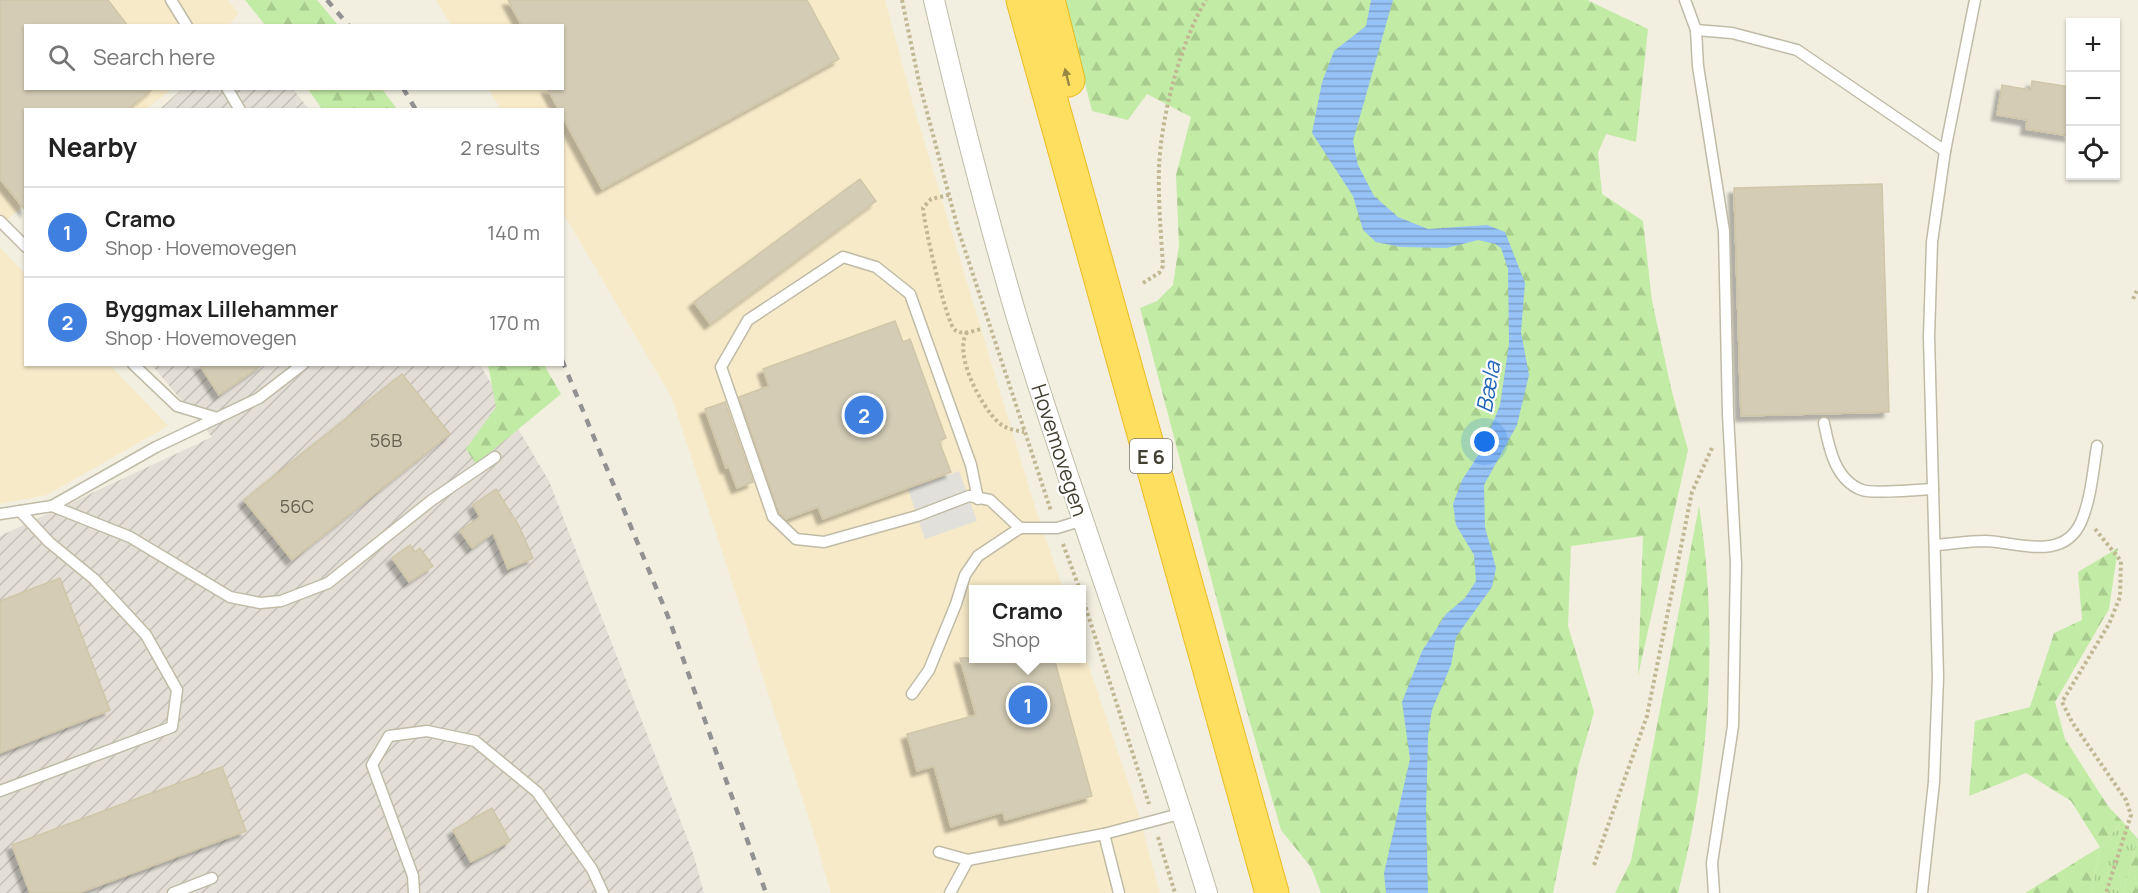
<!DOCTYPE html>
<meta charset="utf-8">
<style>
body{margin:0;font-family:Manrope,sans-serif;background:#f6f6f6;color:#222}
.controls{position:absolute;right:18px;top:18px;display:grid;overflow:hidden;border-radius:0px;box-shadow:0 2px 4px #0004}
.controls button{width:54px;height:54px;display:grid;place-items:center;padding:0;border:0;border-bottom:2px solid #e0e0e0;background:#fff;color:#222;font:30px sans-serif}
.you{position:absolute;left:1485px;top:442px;width:21px;height:21px;margin:-15px;border:4px solid #fff;border-radius:50%;background:#1a73e8;box-shadow:0 0 0 9px #1a73e833}
.badge{display:grid;place-items:center;width:39px;height:39px;border-radius:50%;background:#b45309;color:#fff;font-size:20px;font-weight:700}
.pin{position:absolute;translate:-50% -50%;border:3px solid #fff;box-shadow:0 2px 6px #0006}
.popup{position:absolute;left:969px;top:585px;width:117px;height:78px;box-sizing:border-box;display:grid;place-content:center;border-radius:0px;background:#fff;filter:drop-shadow(0 2px 4px #0005);font-size:20px;white-space:nowrap;color:#767676}
.popup b{font-size:22px;color:#222}
.popup::after{content:'';position:absolute;left:50%;top:100%;margin-left:-12px;border:12px solid transparent;border-top-color:#fff}
.list{margin:0;padding:0;list-style:none}
h2{display:flex;justify-content:space-between;align-items:center;height:78px;margin:0;padding:0 24px;font-size:26px}
h2 small{font-size:20px;font-weight:400;color:#767676}
.list li{display:grid;grid-template-columns:39px 1fr auto;gap:18px;align-items:center;box-sizing:border-box;height:90px;padding:0 24px;border-top:2px solid #e0e0e0}
.list b{display:block;font-size:22px;white-space:nowrap}
.list p{margin:0;font-size:20px;white-space:nowrap;color:#767676}
.list em{font-size:20px;font-style:normal;color:#767676}
.icon{flex:none;width:33px;height:33px;fill:none;stroke:currentColor;stroke-width:2;stroke-linecap:round;stroke-linejoin:round}
.map{position:relative;flex:none;width:2138px;height:893px;overflow:hidden}
.search{position:absolute;background:#fff;box-shadow:0 2px 4px #0004;left:24px;top:24px;width:540px;height:66px;display:flex;align-items:center;gap:15px;box-sizing:border-box;padding:0 21px;border-radius:0px;color:#767676;font-size:22px}
.panel{position:absolute;background:#fff;box-shadow:0 2px 4px #0004;left:24px;top:108px;width:540px;height:258px;border-radius:0px}
.map>svg:first-child{display:block}
.commercial{fill:#f7eac8}
.industrial{fill:url(#industrial-furrows)}
.grass{fill:url(#grass-tufts)}
.forest{fill:url(#forest-firs)}
.parking{fill:#e2e0da}
.water{fill:url(#water-rules)}
.building{fill:#d4ccb5;stroke:#d0c6a8;stroke-width:1.5;filter:url(#shadow)}
.lines{fill:none;stroke-linecap:round;stroke-linejoin:round}
.lane-casing{stroke:#c0bba6;stroke-width:13}
.street-casing{stroke:#c0bba6;stroke-width:22}
.highway-casing{stroke:#ebbb22;stroke-width:35}
.path{stroke:#c1b793;stroke-width:4;stroke-dasharray:3 3;stroke-linecap:butt}
.lane{stroke:#fff;stroke-width:10}
.street{stroke:#fff;stroke-width:20}
.highway{stroke:#ffdf5f;stroke-width:33}
.rail{stroke:#929292;stroke-width:4.5;stroke-dasharray:8 8;stroke-linecap:butt}
.oneway{fill:#988746}
.labels{text-anchor:middle;dominant-baseline:central;stroke-width:4.5;stroke-linejoin:round;paint-order:stroke}
.number-label{font-size:18px;fill:#676252}
.shield{fill:#fff;stroke:#7b796f;stroke-width:1.5}
.shield-label{font-size:20px;font-weight:bold;fill:#433f31}
.street-label{font-size:21px;fill:#433f31;stroke:#fff}
.water-label{font-size:22px;font-style:italic;fill:#2365b7;stroke:#fff}
</style>
<div class="map">
<svg width="2138" height="893" viewBox="0 0 2138 893">
<defs>
<pattern id="industrial-furrows" width="10" height="10" patternUnits="userSpaceOnUse" patternTransform="scale(1.5)"><rect width="10" height="10" fill="#e3dfd6"/><path d="M-1 1l2-2M0 10L10 0M9 11l2-2" fill="none" stroke="#c4c0b8"/></pattern>
<pattern id="grass-tufts" width="24" height="20" patternUnits="userSpaceOnUse" patternTransform="scale(1.5)"><rect width="24" height="20" fill="#c2eba5"/><path d="M3 7l-1-3M5 7V3M7 7l1-3M15 17l-1-3M17 17v-4M19 17l1-3" fill="none" stroke="#a8cb8e"/></pattern>
<pattern id="forest-firs" width="22" height="20" patternUnits="userSpaceOnUse" patternTransform="scale(1.5)"><rect width="22" height="20" fill="#c2eba5"/><path d="M5 1l3.5 6h-7zM16 11l3.5 6h-7z" fill="#a8cb8e"/></pattern>
<pattern id="water-rules" width="6" height="5" patternUnits="userSpaceOnUse" patternTransform="scale(1.5)"><rect width="6" height="5" fill="#96c2f6"/><path d="M0 2.5h6" fill="none" stroke="#7c9fc8"/></pattern>
<filter id="shadow"><feDropShadow dx="-5.5" dy="5.5" stdDeviation="1.5" flood-color="#0004"/></filter>
</defs>
<rect width="100%" height="100%" fill="#f2efe1"/>
<!-- commercial -->
<g class="commercial">
<path d="M0,0h227l12,13 -10,12 -203,1v62l146,1 -26,20 -120,1 -1,95 -25,20z"/>
<path d="M436,0h449l28,104 122,403 28,82 -89,1v68h108v-12l53,156 25,91h-329l-19,-65 -140,-430 -109,-185 -1,-103 -61,-1 -13,-20 74,-1v-62l-111,-1z"/>
<path d="M0,247l25,27 1,90 84,1 58,61 -121,69 -47,9z"/>
</g>
<!-- industrial -->
<g class="industrial">
<path d="M183,88l110,1 16,20 -150,1z"/>
<path d="M152,365h328l69,116 144,372 11,40h-704v-357l212,-99z"/>
</g>
<!-- grass -->
<path class="grass" d="M2122,821l16,18 -15,54h-32l9,-45z"/>
<!-- forest -->
<g class="forest">
<path d="M245,0h72l21,25h-73z"/>
<path d="M1064,0h523l61,29 -12,113 -30,-8 -8,19 4,41 41,27 9,80 20,91 16,58 -50,226 5,-140 -72,10 -3,80 26,86 -15,52 -26,129h-232l-10,-26 -30,-37 -42,-146 -99,-376 17,-7 16,-16 6,-40 -3,-70 15,-58 -44,-23 -19,26 -36,-9z"/>
<path d="M308,89h74l15,20h-75z"/>
<path d="M488,365h56l17,29 -85,70 -10,-15 30,-42z"/>
<path d="M1699,506c20,128 11,261 -21,387h-63l16,-32z"/>
<path d="M2118,548l-9,61 -54,93 10,37 43,67 14,15 -22,27 -9,45h-66l75,-46 -29,-46 -45,-28 -57,23 6,-75 55,-14 24,-74 28,-13 -4,-48z"/>
<path d="M2138,839v54h-15z"/>
</g>
<!-- parking -->
<path class="parking" d="M959,471l18,50 -52,18 -17,-50z"/>
<!-- water -->
<path class="water" d="M1371,0h22l-40,141 5,24 16,31 24,21 30,12 59,-4 18,7 20,51 -4,49 8,43 -12,50 -33,60 1,42 11,41 -4,19 -36,50 -5,28 -19,45 -4,26 -2,76 2,81h-42l-2,-20 26,-114 -8,-57 20,-51 24,-37 19,-16 11,-17 -2,-26 -18,-30 -3,-21 9,-24 21,-32 17,-43 9,-61 -1,-75 -7,-21 -6,-4 -17,-4 -31,8 -46,-1 -25,-5 -13,-12 -10,-34 -41,-63 10,-51 12,-31 32,-25z"/>
<!-- building -->
<g class="building">
<path d="M0,0h108l20,26h-102v62h128l-27,22h-101v101l-26,-32z"/>
<path d="M508,0h299l32,59 -237,130 -40,-73v-6h-3l-12,-22h15v-62h-40z"/>
<path d="M2032,81l38,6v49l-44,-7 1,-9 -30,-5 5,-30 29,5z"/>
<path d="M860,179l16,22 -166,123 -16,-22z"/>
<path d="M1882,184l7,228 -148,4 -7,-228z"/>
<path d="M895,321l8,21 7,-3 36,99 -7,3 12,31 -128,47 -5,-12 -32,12 -7,-6 -40,-116 30,-11 -6,-17z"/>
<path d="M199,364h64l-44,31z"/>
<path d="M402,374l48,60 -158,126 -48,-60z"/>
<path d="M725,402l28,80 -16,6 -8,-21 -3,1 -21,-59z"/>
<path d="M496,489l23,37 14,32 -25,11 -15,-36 -21,15 -12,-17 20,-14 -7,-12z"/>
<path d="M410,545l5,7 5,-4 13,18 -24,16 -17,-24z"/>
<path d="M60,578l50,132 -110,43v-152z"/>
<path d="M960,658h94l38,138 -87,24 -2,-8 -52,15 -17,-61 -17,5 -10,-37 69,-19z"/>
<path d="M222,767l24,64 -167,62h-49l-18,-48z"/>
<path d="M492,808l18,33 -39,21 -18,-32z"/>
</g>
<g class="lines">
<defs>
<g id="lane">
<path d="M171,0l16,26"/>
<path d="M1685,0l11,30 2,36 26,165 4,183 8,150 -3,162 -21,137 2,30"/>
<path d="M1696,30l36,3 65,17 148,101"/>
<path d="M227,88l13,22"/>
<path d="M0,221l26,26"/>
<path d="M133,364l44,42 40,12 42,-20 44,-34"/>
<path d="M1824,423c5,25 11,57 38,67 10,4 57,0 71,-1"/>
<path d="M978,499l-7,-34 -61,-171 -34,-27 -33,-10 -95,63 -27,47 52,150 23,22 28,3 93,-26 52,-20 21,4 30,28h37l27,-8"/>
<path d="M52,506l104,-59 61,-29"/>
<path d="M0,514l52,-8 78,31 100,60 30,6 21,-2 47,-18 104,-83 63,-43"/>
<path d="M1935,545c16,-1 33,-4 50,-4 33,1 78,21 96,-19 10,-23 12,-51 16,-76"/>
<path d="M912,694l17,-24 27,-66 9,-29 13,-19 42,-28"/>
<path d="M0,791l172,-64 5,-37 -31,-55 -52,-56 -45,-37 -29,-31"/>
<path d="M1104,834l15,59"/>
<path d="M939,852l29,8 136,-26 79,-21"/>
<path d="M173,893l39,-15"/>
<path d="M414,893l-1,-17 -41,-111 17,-29 38,-5 48,10 62,51 55,77 11,24"/>
<path d="M950,893l18,-33"/>
<path d="M1922,893l12,-111 4,-105 -9,-340 3,-95 13,-91 30,-151"/>
</g>
<path id="street" d="M934,0c25,107 52,213 83,318 59,193 131,382 190,575"/>
<g id="highway">
<path d="M1023,0l249,893"/>
<path d="M1048,0l20,80"/>
</g>
</defs>
<!-- lane casing -->
<use href="#lane" class="lane-casing"/>
<!-- street casing -->
<use href="#street" class="street-casing"/>
<!-- highway casing -->
<use href="#highway" class="highway-casing"/>
<!-- path -->
<g class="path">
<path d="M902,0l17,82 39,147 93,282"/>
<path d="M949,195l-18,4 -8,9c1,16 23,115 32,122 7,6 20,0 27,-1"/>
<path d="M1143,283l16,-10 4,-7c-2,-33 -5,-65 -4,-98 2,-51 21,-125 47,-168"/>
<path d="M2133,299l5,-11"/>
<path d="M967,332c-14,22 14,74 31,90 7,7 17,8 26,10"/>
<path d="M2095,529l26,32 -1,36 -11,27 -47,78 10,20 54,78 5,15 -25,78"/>
<path d="M1063,544l17,46"/>
<path d="M1082,596l67,208"/>
<path d="M1158,837l17,56"/>
<path d="M1594,865l53,-149 45,-224 20,-44"/>
</g>
<!-- lane -->
<use href="#lane" class="lane"/>
<!-- street -->
<use href="#street" class="street"/>
<!-- highway -->
<use href="#highway" class="highway"/>
<!-- rail -->
<g class="rail">
<path d="M327,0l22,26"/>
<path d="M403,88l13,22"/>
<path d="M562,360l107,259 97,274"/>
</g>
</g>
<!-- one-way arrows -->
<defs><path id="oneway-solid" d="M-6-.8H1V-3.2L6.5 0L1 3.2V.8H-6Z" transform="scale(1.5)"/></defs>
<use class="oneway" href="#oneway-solid" transform="translate(1067 77) rotate(-104)"/>
<g class="labels">
<!-- number labels -->
<g class="number-label">
<text x="386" y="440">56B</text>
<text x="297" y="506">56C</text>
</g>
<!-- shield labels -->
<rect class="shield" x="1130" y="439" width="42" height="34" rx="4.5"/>
<g class="shield-label">
<text x="1151" y="456">E 6</text>
</g>
<!-- street labels -->
<g class="street-label">
<text transform="translate(1060 450) rotate(72)">Hovemovegen</text>
</g>
<!-- water labels -->
<g class="water-label">
<text transform="translate(1488 387) rotate(-80)">Bæla</text>
</g>
</g>
</svg>
<div class="controls">
<button>+</button>
<button>−</button>
<button><svg class="icon" aria-label="locate" viewBox="0 0 24 24"><circle cx="12" cy="12" r="6"/><path d="M12 2v4M12 18v4M2 12h4M18 12h4"/></svg></button>
</div>
<div class="you"></div>
<div class="pin badge" style="left:1028px;top:705px;background:#3f7fe0">1</div>
<div class="popup"><b>Cramo</b>Shop</div>
<div class="pin badge" style="left:864px;top:415px;background:#3f7fe0">2</div>
<div class="search"><svg class="icon" aria-label="search" viewBox="0 0 24 24"><circle cx="10" cy="10" r="6"/><path d="M15 15l6 6"/></svg>Search here</div>
<section class="panel">
<h2>Nearby<small>2 results</small></h2>
<ul class="list">
<li><span class="badge" style="background:#3f7fe0">1</span><div><b>Cramo</b><p>Shop · Hovemovegen</p></div><em>140 m</em></li>
<li><span class="badge" style="background:#3f7fe0">2</span><div><b>Byggmax Lillehammer</b><p>Shop · Hovemovegen</p></div><em>170 m</em></li>
</ul>
</section>
</div>
